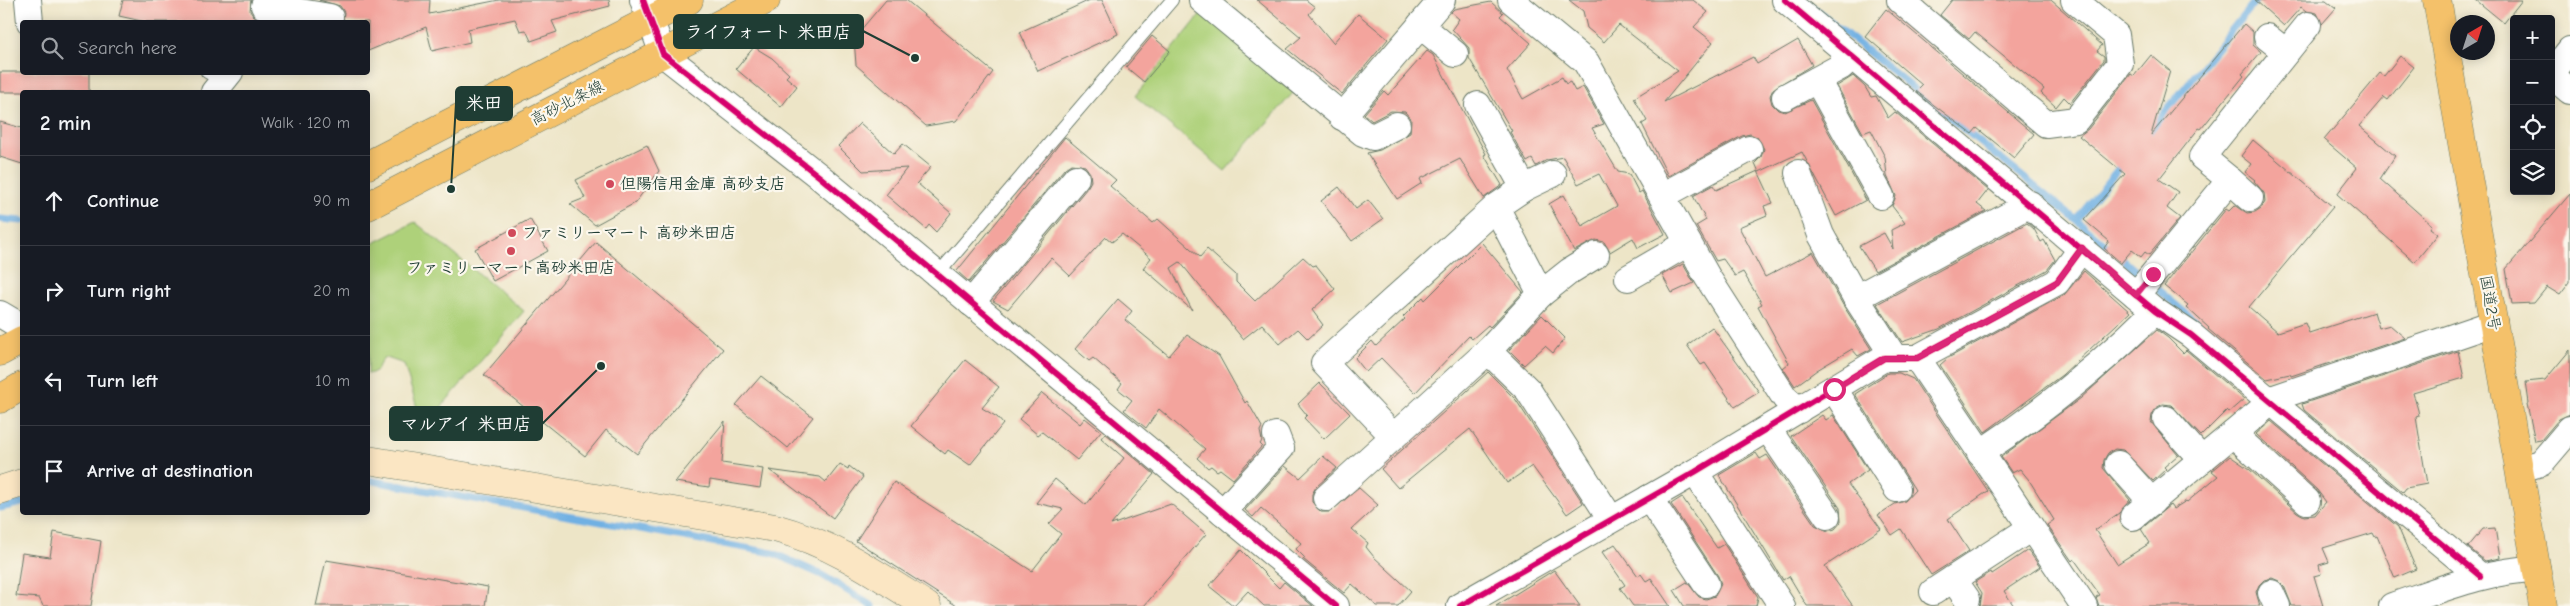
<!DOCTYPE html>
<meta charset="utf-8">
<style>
body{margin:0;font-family:"Comic Neue","Klee One",sans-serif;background:#242831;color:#f1f3f6}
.controls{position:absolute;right:15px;top:15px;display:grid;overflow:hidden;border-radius:5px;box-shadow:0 2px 12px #0003}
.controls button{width:45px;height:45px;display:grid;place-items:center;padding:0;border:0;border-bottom:1px solid #363941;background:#171b24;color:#f1f3f6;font:25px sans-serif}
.compass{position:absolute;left:2450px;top:15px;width:45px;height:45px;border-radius:50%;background:#171b24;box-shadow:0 2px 12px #0003;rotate:39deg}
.stop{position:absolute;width:15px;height:15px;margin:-11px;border:4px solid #db2777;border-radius:50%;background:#fff}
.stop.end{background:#db2777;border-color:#fff;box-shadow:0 1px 5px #0008}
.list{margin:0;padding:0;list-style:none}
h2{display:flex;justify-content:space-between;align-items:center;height:65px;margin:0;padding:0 20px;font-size:21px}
h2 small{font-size:16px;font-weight:400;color:#9ea1a6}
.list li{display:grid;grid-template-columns:32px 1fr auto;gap:15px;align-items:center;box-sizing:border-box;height:90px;padding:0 20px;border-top:1px solid #363941}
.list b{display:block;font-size:19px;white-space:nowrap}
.list em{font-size:16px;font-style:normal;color:#9ea1a6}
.icon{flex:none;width:28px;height:28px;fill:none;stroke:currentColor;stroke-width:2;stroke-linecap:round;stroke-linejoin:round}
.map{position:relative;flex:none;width:2570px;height:606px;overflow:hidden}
.search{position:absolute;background:#171b24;box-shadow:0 2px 12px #0003;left:20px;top:20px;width:350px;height:55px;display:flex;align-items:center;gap:12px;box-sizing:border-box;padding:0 18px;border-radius:5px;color:#9ea1a6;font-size:19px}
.panel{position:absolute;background:#171b24;box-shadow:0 2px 12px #0003;left:20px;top:90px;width:350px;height:425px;border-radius:5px}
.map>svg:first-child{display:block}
.green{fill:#aed17a;stroke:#668757}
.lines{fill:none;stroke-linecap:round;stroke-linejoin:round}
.stream{stroke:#6fb0e3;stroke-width:7}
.building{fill:#f3a49d}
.lane-casing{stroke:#677867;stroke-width:14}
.street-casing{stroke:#677867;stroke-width:28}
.secondary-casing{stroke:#677867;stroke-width:29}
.primary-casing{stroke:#677867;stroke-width:29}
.highway-casing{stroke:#677867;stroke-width:29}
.lane{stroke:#fff;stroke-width:12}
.street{stroke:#fff;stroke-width:26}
.secondary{stroke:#fbe6c3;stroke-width:28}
.primary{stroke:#f4c16a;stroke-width:28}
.highway{stroke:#f4c16a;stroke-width:28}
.cycleway-casing{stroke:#fbf7ec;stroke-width:9}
.cycleway{stroke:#d6006c;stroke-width:6}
.route{stroke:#db2777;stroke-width:6}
.poi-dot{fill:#d1495b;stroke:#fbf7ec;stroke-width:2}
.labels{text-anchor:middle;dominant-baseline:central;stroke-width:4.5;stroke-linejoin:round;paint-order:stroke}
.street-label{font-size:16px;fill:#1f3d34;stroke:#fbf7ec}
.poi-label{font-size:16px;font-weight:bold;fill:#1f3d34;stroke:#fbf7ec;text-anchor:start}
.leader{fill:none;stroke:#1f3d34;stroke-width:2}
.callout-dot{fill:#1f3d34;stroke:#fbf7ec;stroke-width:2}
.callout{fill:#1f3d34;stroke:#1f3d34;stroke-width:2}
.callout-label{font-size:18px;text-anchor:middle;font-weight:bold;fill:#fff}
</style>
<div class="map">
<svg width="2570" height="606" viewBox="0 0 2570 606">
<rect width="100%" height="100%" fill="#fbf7ec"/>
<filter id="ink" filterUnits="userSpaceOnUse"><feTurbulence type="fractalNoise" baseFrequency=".02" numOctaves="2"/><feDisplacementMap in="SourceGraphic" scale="10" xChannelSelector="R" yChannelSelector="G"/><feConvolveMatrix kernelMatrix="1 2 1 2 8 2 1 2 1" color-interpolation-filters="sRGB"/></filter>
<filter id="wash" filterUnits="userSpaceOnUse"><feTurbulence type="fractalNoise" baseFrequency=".0096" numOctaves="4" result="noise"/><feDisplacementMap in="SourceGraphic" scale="20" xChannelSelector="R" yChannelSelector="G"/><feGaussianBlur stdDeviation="1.12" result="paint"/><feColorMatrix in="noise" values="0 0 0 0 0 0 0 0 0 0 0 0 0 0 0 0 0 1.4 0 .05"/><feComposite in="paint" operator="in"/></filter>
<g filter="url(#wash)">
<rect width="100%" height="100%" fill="#ede5c7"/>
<!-- green -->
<g class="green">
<path d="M1206,8l93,78 -74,85 -90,-75z"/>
<path d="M415,222l109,89 -101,117 -19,-64 -20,-7 -9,15 -7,2v-128z"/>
</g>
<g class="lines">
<!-- stream -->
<g class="stream">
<path d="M1808,3l268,217 47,-57"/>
<path d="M2148,133l108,-133"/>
<path d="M0,219l22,2"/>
<path d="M2076,220l67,57"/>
<path d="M2151,284l51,43"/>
<path d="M368,480l405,73 49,22 50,31"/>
<path d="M0,508l22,-5"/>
</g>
</g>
<g id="blocks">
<!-- building -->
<g class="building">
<path d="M123,0h128l-1,11 4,6 18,5h-126l-27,-6z"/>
<path d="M319,0h111l-1,14 70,-14h110l1,6 -58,15 5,11 -26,9 -5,-11 -6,1 -5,-12 -47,10 2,13 -38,9 -6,-24 -58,24v-29h-25l1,-10 -4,-6z"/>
<path d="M886,0h20l87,72 -37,49 -30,5 -70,-61 -2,-27z"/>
<path d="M1090,0h12l16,34 -80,37 -18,-39z"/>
<path d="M1257,0h49l9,7 -6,7 24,29 25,-29 30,25 -46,55 -55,-45 14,-12z"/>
<path d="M1569,0h124l15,12 -14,15 19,15 -49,60 89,-45 4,7 41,-24 14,25 -39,24 -3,7 2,8 6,6 7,2 26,-12 55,100 -30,16 -34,-64 -43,20 -4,-9 6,-6 3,-8 -7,-12 -7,-3 -8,2 -74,40 -26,-52 5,-3 -13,-23 44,-27 -59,-46 -15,17 -17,-14 -4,-17z"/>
<path d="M1952,0h99l51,45 -5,6 7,5v4l-34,43 -6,-6 -8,10 -15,-14 3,-4 -69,-57 -6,7 -29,-24z"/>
<path d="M2255,0h71l10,8 -14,16 -5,-11 -11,-2 -5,-4 -17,19z"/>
<path d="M2476,0h46l-18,23z"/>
<path d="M1491,2l12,11 -3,3 31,27 -24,27 16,29 39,-22 4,7 4,-2 5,9 8,-4 21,37 -12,4 26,44 11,2 10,19 3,-2 23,43 -27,14 -5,-10 -23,14 -6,-10 -8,-2 -22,11 -25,-47 15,-9 18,31 35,-20 -18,-32 -21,10 -15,-27 -16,3 -11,6 -4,-7 -5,3 -17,-30 2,-1 -43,-73v-10l-17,-19 7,-10 -8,-7 3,-3z"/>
<path d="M1886,9l148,125 -20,24 -37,-30 -5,6 -42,-32 -14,-11 6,-6 -57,-49z"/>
<path d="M2244,24l9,8v13l8,7 -19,22 2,2 -43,53 -2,-1 -40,51 19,13 -11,16 13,10 -31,37 -4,-3 -4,5 -9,-7 -11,13 -17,-15 5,-7 -25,-21 41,-46 -46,-38 9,-7 43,-55 3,2 17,-21 19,16 -19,64z"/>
<path d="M1152,36l18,15 -26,31 -18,-15z"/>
<path d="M754,47l18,11 17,16 -3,3 11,9 -16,21 -45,-38z"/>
<path d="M1427,51l6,4 53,99 -2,1 18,30 -18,13 -24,-39 -40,20 2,4 -25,16 -30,-46 13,-3 30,-17 1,-14 -6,-7 -14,-1 -19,10 -8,-7 20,-23 4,4z"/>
<path d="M2400,56l14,11 -26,33 -4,-3 -25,29 36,30 -15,23 52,46 -2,3 8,6 -23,28 -78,-68 20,-26 -33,-28 56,-67 4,3z"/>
<rect x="0" y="72" width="89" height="20"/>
<path d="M1853,76l12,11 6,10 5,-1 12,22 7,-6 93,78 -11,14 9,7 -111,60 -16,-25 25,-13 9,16 -2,-19 14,-7 -13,-17 4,-10 -9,-20 -2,-19 -14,-27 -8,3 -26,-47z"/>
<path d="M0,122l22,6v36l-22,-7z"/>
<path d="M860,123l34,31 9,-10 28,23 -14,16 34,30 -15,19 -7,-7 -3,4 -40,-34 21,-27 -44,3 -25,-25z"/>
<path d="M1065,137l51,43 -6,6 43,37 5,-4 42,38 7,-8 29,26v7l19,19 48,-44 10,9 3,-1 19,24 -23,21 11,15 -15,14 -10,-10 -18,15 -18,-20 -19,15 -63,-77 -9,6 21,42 -49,-42 8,-10 -29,-24 -10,8 -6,-5 -36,39 -19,-18 -43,51 -15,-8 94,-113 4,-7 -1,-8 -5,-7 -14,-2 -6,4 -96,114 -12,-11z"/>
<path d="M2253,140l80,67 -84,100 29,25 27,-9 4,10 65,-21 5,16 11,-3 15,13 -114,38 -1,-2 -23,5 -59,-50 1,-1 -23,-21 2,-2 -24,-19 62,-77 3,2 6,-6 12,8 8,-1 6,-4 4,-7 -1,-8 -10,-12 1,-1 -10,-8 6,-8 -10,-8z"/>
<path d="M647,145l12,26 -24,32 -40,22 -25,-21 15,-6 -9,-18z"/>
<path d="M1758,171l15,32 -9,3 3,9 -28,12 26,50 48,-25 30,53 28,44 -13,7 -6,-7 -35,21 -22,16 -12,-18 6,-5 -31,-57 4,-2 -19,-32 -8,4 -12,-17 -7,2 -20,-35 10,-6 -13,-24 20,-11 3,5z"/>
<path d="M1339,187l17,22 12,-9 15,19 -31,22 -31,-40z"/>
<path d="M2570,194v88l-10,13 -13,-8 -13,16 -22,1 -6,-35z"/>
<path d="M530,219l18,32 -55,30 -18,-32z"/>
<path d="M2027,223l7,6 7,13 3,-2 11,20 -8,10 -108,59 -37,13 -25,-38z"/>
<path d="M596,242l127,107 -86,105 -31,-24 -21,26 -101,-81z"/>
<path d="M1482,243l41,49 -33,35 -2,-2 -16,14 -3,-3 -54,57 -34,-35 -15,14 -11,-14 17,-17 4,5 29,-27 -2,-2 20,-20 2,3z"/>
<path d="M1683,264l11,19 -22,10 -10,-18z"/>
<path d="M2084,271l46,41 -68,63 -77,57 -45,-67 8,-7 116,-63z"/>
<path d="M1118,299l14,12 -7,9 44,36 18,-21 32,21 26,47 2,-2 15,26 -2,4 2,10 -2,3 2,2 -29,33 -13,-10 -3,2 -6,-5 -3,2 -11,-10 8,-9 -46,-40 -13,19 -22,-18 8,-10 -14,-11 4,-6 -29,-25 -4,3 -14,-12z"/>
<path d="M1542,315l23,23 -12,15 -8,-7 -21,19 -15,-15z"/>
<path d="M1712,327l47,65 -24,15 -30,-44 -4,2 -14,-20z"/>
<path d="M2157,330l11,8 15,15 3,-3 58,49 -15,13 -2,-2 -26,26 -30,-31 -8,-1 -7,4 -4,7 -1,7 27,33 -14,12 2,2 -13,12 -30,-31 -8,-1 -7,4 -4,7 -1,8 27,32 -11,13 -24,17 22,34 33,-21 -9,-14 29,-24 3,4 13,-8 1,1 31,-26 -6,-5 18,-15 19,13 48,43 7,4 11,-1 11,-13 -9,-12 -61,-56 15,-13 127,106 18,42 -21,9 -18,-42 -2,1 -2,-4 -50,15 6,14 -10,3 2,9 -7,2 9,30h-31l-8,-20 -5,-5 -7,-3 -8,2 -5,5 -3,7 4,14h-161l-3,-9 4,-2 -26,-36 -2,2 -25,-36 7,-5 -25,-40 -9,-11 -8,4 -11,-16 80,-59z"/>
<path d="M2570,350v64l-11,5 -18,21 -6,1 -8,-37 2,-1 -3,-21 19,-2z"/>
<path d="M2458,351l6,27 -51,15 5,17 1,6 -3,1 11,67 -21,4 -3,4 -99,-82 -2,-6z"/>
<path d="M965,360l34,27 -17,21 15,9 6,7 -33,41 -22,-15 -3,4 -34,-28z"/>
<path d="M1488,372l28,28 67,103 -16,11 -35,-48 -25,17 -37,-54 -72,59 -17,-19z"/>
<path d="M1888,373h11l14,6 75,112 -40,28 21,32 -38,24 -30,-46 -9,6 -14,-20 17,-11 10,-3 10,-11 -60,-96z"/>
<path d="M761,376l52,41 -25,31 -52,-43z"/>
<path d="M1320,383l30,31 -26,25 -20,-21 3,-3 -9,-11z"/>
<path d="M1042,393l38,31 5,-6 16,13 -24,29 -35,-28 -4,3 -19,-16z"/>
<path d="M1822,415l4,5 7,-5 35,55 -20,14 33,45 -56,37 28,40h-46l-18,-30 -6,4 -64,-105 37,-22 4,6 7,-4 48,70 13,6 7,-2 6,-7 -1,-14 -49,-72z"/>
<path d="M725,421l-3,42 41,6 -3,19 -50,-8 -1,7 -34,-5z"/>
<path d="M1105,433l49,41 -43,51 60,-21 35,30 -62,72h-187l-101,-65 38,-59 138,89 29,-37 -12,-10 14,-15 -27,-6 19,-24 31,26 38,-47 -23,-20z"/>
<path d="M1323,456l14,12 -21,19 -4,7v8l9,10h9l29,-24 19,17 -26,24 16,14 -2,4 8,10 37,34 -13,15h-21l-25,-22 -8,9 -41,-34 2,-1 -9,-9 5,-6 -40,-35 -8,9 -8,-7 40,-44 15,12z"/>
<path d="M840,464l8,5 1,-3 14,11 -30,41 -64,-48 51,7 6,5z"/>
<path d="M1682,497l35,51 7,-4 34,53 -2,9h-72l-10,-16 13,-8 12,15 7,2 9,-3 6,-12 -3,-8 -47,-72z"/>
<path d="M2495,528l5,30 -15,3 -17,-14 15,-18z"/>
<path d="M54,532l47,9 -10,65h-48l-4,-8 -23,-2 6,-43 28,4z"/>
<path d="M1615,544l23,32 3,-2 5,7 5,-3 19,28h-37l-13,-18 5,-3 -23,-33z"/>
<path d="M1241,550l38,38 5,-6 29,24h-49l-16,-15 -14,15 -25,-20z"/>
<path d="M2028,550l12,17 -36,24 10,15h-34l2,-13 -7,-11 16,-10 1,2z"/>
<path d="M326,560l162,27 -3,19h-169z"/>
<path d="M1554,570l26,36h-84z"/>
</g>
</g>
</g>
<g filter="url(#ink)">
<use href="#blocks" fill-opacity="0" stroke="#677867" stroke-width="1"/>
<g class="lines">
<defs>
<g id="lane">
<path d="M207,72l16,9"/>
<path d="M937,275l235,-275"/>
</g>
<g id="street">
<path d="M28,0l2,22"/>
<path d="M643,0l20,54 157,123 516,429"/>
<path d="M1202,0l161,133 10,4 24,-12"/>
<path d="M1511,0l75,62 122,216 77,120 14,12"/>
<path d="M1785,0l370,311 36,24 289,241"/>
<path d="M1900,0l146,124 30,-4 44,-56 -4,-29 -42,-35"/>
<path d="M264,6l66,11"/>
<path d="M1420,25l35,29"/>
<path d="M2267,37l19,15"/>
<path d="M2551,74l19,-24"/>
<path d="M2551,75l19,16"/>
<path d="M1817,80l64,116"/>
<path d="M214,92l16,-20"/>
<path d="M1785,97l57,-31 8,-10"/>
<path d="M1478,105l46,83"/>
<path d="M1342,117l100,-117"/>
<path d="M1798,173l23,62 35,63 38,59"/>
<path d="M2230,180l20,18"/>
<path d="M1662,196l87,-47"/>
<path d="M1496,207l45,87"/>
<path d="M1628,278l60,-35"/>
<path d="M2136,295l94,-115 -28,-23 106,-132"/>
<path d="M1856,298l174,-94"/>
<path d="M971,303l105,-125"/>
<path d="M0,314l22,13"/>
<path d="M1488,351l40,39 83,129"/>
<path d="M1917,358l167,248"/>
<path d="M1834,389l63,100"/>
<path d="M2166,419l36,41"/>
<path d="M1768,429l59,87"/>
<path d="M2233,434l74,67"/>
<path d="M1393,436l-69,-73 172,-156 28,-19 29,-14"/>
<path d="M1980,453c64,-42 121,-88 175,-142"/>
<path d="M2118,464l34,38"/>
<path d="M2520,469l21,-6 29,-34"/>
<path d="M1695,472l87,134"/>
<path d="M1326,498l162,-147 53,-57 29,-23 26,-16"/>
<path d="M1649,498l57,86"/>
<path d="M1223,512l58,-64 -5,-13"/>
<path d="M2133,517l144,-120 217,-74"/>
<path d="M1953,579l14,20"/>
<path d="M1933,592l98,-64"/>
<path d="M2271,593l6,13"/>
<path d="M1460,606l235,-134 189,-114h33l140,-76 25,-34"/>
<path d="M2392,606c48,-16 94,-36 145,-37"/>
</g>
<g id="secondary">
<path d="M368,460l407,68c57,15 103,47 152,78"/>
<path d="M0,490l22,-7"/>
</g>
<g id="primary">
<path d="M368,165l321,-165"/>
<path d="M368,206l398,-206"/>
<path d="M0,352l22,-12"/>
<path d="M0,399l22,-13"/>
</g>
<path id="highway" d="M2437,0l106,606"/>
</defs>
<!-- lane casing -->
<use href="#lane" class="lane-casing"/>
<!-- street casing -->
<use href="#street" class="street-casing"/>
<!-- secondary casing -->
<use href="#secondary" class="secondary-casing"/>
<!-- primary casing -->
<use href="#primary" class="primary-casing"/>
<!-- highway casing -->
<use href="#highway" class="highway-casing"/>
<!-- lane -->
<use href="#lane" class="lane"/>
<!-- street -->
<use href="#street" class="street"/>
<!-- secondary -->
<use href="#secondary" class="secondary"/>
<!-- primary -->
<use href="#primary" class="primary"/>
<!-- highway -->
<use href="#highway" class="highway"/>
<defs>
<g id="cycleway">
<path d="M643,0l20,54 157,123 516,429"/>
<path d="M1785,0l370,311 36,24 289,241"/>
<path d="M1460,606l235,-134 189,-114h33l140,-76 25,-34"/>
</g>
</defs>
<!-- cycleway casing -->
<use href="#cycleway" class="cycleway-casing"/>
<!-- cycleway -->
<use href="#cycleway" class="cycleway"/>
</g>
</g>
<g class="lines" filter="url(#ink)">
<!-- route -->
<path class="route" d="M1834,389l50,-31h33l140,-76 25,-34 54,47 17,-21"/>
</g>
<!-- markers -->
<g class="poi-dot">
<circle cx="610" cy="184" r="5"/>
<circle cx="512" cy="233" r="5"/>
<circle cx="511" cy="251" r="5"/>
</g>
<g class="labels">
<!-- street labels -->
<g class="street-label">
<text transform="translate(567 103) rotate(-27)">高砂北条線</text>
<text transform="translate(2490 303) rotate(80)">国道2号</text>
</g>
<!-- poi labels -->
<g class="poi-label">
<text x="620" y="184">但陽信用金庫 高砂支店</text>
<text x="522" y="233">ファミリーマート 高砂米田店</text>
<text x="511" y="268" text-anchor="middle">ファミリーマート高砂米田店</text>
</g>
</g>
<!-- callouts -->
<path class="leader" d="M915 58L863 31M451 189L456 103M601 366L542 424"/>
<g class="callout-dot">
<circle cx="915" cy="58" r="5"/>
<circle cx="451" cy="189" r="5"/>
<circle cx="601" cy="366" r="5"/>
</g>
<g class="callout">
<rect x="674" y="15" width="189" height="33" rx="5"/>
<rect x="456" y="87" width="56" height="33" rx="5"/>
<rect x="390" y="407" width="152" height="33" rx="5"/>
</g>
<g class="callout-label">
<text x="768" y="38">ライフォート 米田店</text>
<text x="484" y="109">米田</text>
<text x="466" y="430">マルアイ 米田店</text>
</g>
</svg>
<div class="controls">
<button>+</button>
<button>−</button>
<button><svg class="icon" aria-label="locate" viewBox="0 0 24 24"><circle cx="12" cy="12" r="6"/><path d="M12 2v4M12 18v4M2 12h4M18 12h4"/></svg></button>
<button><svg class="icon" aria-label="layers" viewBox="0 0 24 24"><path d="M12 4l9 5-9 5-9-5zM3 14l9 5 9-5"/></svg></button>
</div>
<svg class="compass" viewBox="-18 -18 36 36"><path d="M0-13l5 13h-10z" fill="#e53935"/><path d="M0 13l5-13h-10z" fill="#9ea1a6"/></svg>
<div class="stop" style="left:1834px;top:389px"></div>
<div class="stop end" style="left:2153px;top:274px"></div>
<div class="search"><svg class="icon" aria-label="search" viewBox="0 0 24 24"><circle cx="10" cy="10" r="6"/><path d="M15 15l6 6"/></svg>Search here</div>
<section class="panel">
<h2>2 min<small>Walk · 120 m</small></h2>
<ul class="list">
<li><svg class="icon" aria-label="ahead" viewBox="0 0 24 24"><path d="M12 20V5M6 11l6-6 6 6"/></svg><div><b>Continue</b></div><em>90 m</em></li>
<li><svg class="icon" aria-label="right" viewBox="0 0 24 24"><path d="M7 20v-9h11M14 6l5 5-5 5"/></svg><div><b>Turn right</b></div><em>20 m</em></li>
<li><svg class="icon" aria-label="left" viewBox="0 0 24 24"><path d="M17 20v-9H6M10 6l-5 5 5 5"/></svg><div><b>Turn left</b></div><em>10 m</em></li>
<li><svg class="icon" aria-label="arrive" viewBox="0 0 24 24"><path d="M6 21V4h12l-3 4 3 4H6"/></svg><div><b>Arrive at destination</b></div></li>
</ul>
</section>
</div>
